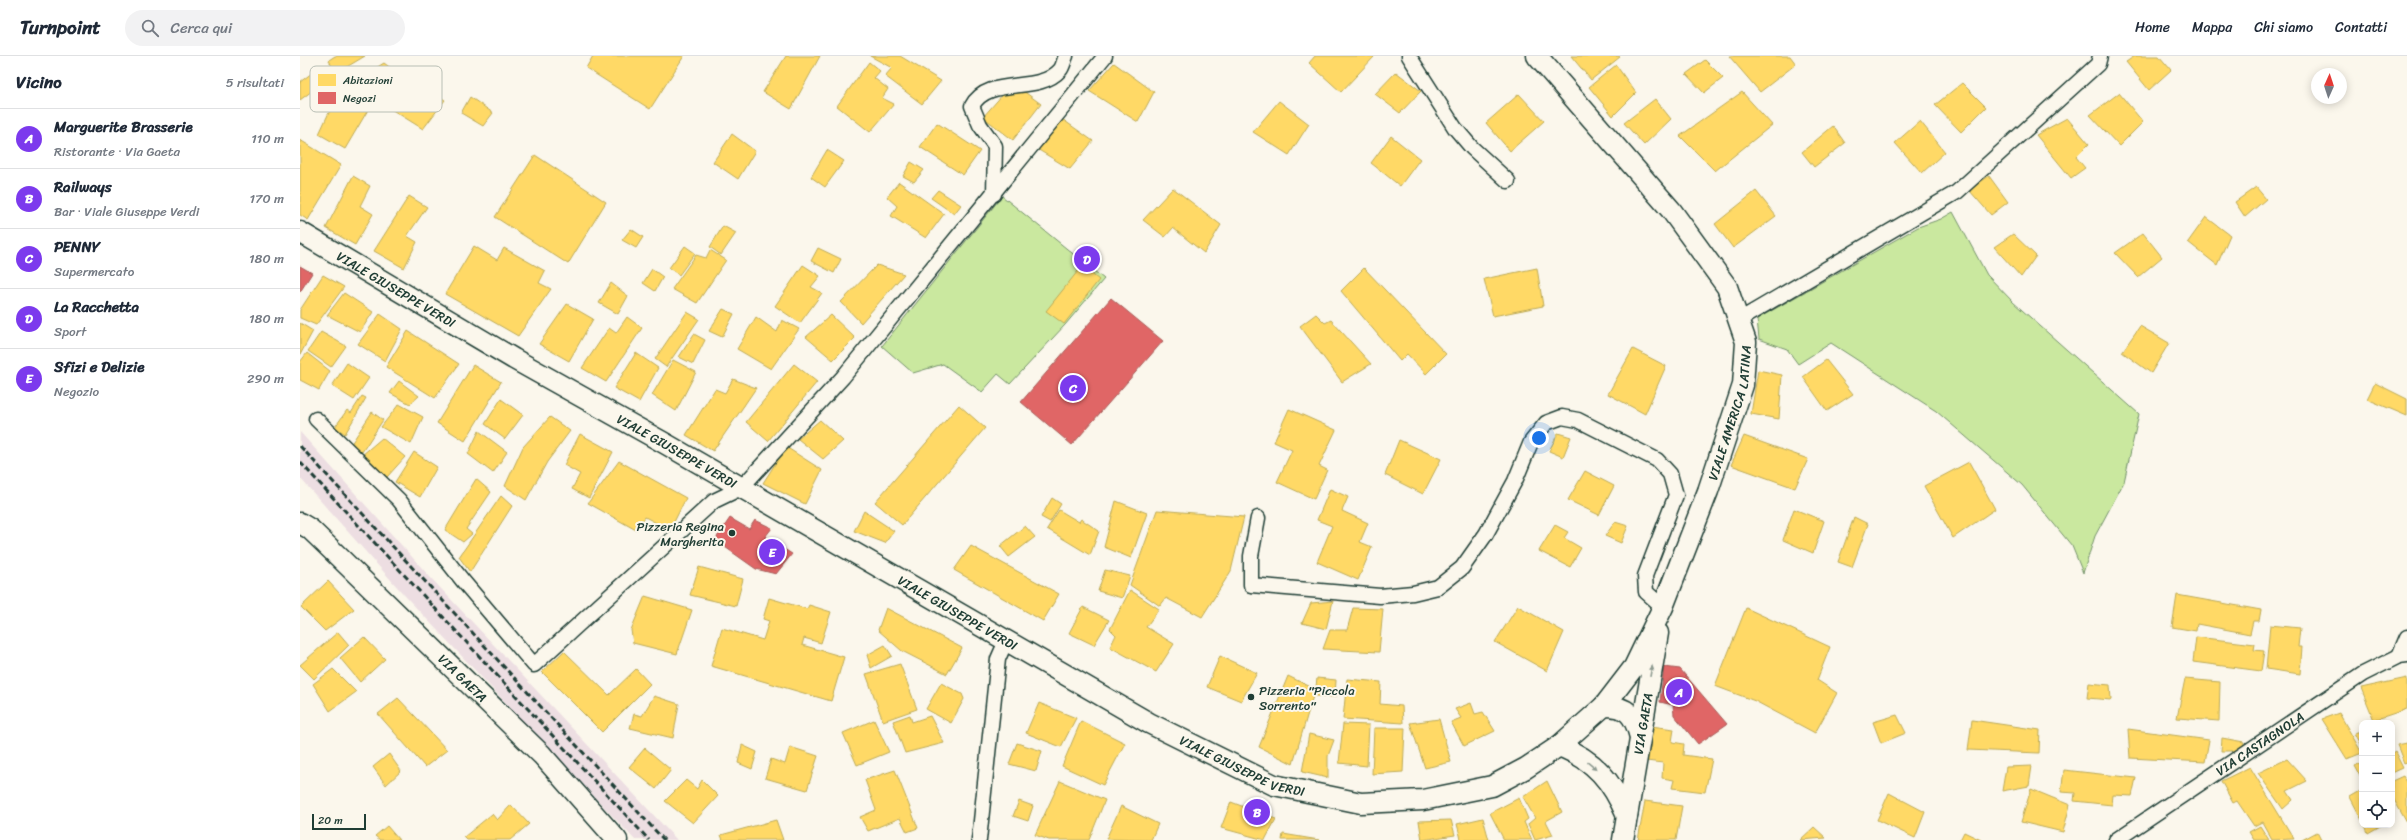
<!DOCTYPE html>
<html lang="it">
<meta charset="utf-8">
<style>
body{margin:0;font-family:Sriracha,sans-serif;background:#f2f2f3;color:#1f2937}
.controls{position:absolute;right:12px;bottom:12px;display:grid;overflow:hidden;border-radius:8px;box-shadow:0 2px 10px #0003}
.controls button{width:36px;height:36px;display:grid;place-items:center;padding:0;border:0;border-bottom:1px solid #e0e1e3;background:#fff;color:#1f2937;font:20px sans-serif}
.compass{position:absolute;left:2011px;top:12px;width:36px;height:36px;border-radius:50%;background:#fff;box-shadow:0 2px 10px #0003;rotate:3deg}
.scale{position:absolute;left:12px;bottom:10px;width:54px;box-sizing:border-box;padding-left:4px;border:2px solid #1f3d34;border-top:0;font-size:11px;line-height:14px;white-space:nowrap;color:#1f3d34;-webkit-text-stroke:3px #fbf7ec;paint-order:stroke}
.you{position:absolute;left:1239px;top:382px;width:14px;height:14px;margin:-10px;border:3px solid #fff;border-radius:50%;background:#1a73e8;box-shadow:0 0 0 6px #1a73e833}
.badge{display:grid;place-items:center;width:26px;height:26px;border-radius:50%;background:#7c3aed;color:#fff;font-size:13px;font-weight:700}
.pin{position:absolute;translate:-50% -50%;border:2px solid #fff;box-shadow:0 1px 4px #0006}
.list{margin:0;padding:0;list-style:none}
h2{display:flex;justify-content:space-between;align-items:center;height:52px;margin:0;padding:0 16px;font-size:17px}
h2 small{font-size:13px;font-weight:400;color:#747a83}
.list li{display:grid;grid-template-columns:26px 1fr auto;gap:12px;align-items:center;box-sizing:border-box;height:60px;padding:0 16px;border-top:1px solid #e0e1e3}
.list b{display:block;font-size:15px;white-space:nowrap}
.list p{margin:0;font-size:13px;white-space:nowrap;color:#747a83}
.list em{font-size:13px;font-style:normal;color:#747a83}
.icon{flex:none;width:22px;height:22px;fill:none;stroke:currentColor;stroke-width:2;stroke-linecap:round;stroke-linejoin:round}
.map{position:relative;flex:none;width:2107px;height:784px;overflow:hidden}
header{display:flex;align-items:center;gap:24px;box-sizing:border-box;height:56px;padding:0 20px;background:#fff;border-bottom:1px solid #e0e1e3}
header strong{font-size:19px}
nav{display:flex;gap:22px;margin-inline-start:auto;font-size:14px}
.search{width:280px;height:36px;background:#f2f2f3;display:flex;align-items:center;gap:10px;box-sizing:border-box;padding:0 14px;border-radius:22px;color:#747a83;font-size:15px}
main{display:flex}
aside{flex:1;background:#fff}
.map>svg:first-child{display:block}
.built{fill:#eddee2}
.green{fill:#cae89f;stroke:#74926a}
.homes{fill:#ffd966;stroke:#bcaa57}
.shops{fill:#e06666;stroke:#a65a57}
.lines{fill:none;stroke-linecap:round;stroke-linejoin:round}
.street-casing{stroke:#1f3d34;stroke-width:17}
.secondary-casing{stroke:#1f3d34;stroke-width:23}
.street{stroke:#fbf7ec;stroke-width:14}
.secondary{stroke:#fbf7ec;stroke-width:20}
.rail{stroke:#1f3d34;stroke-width:3;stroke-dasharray:6 3;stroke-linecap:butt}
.oneway{fill:#8d9a90}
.poi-dot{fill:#1f3d34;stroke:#fbf7ec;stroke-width:1.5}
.labels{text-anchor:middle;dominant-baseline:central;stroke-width:4;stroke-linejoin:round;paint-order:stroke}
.street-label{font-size:13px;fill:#1f3d34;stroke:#fbf7ec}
.poi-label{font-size:13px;fill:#1f3d34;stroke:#fbf7ec;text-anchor:end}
.key{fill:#fbf7ec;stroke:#b9bfb5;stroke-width:1}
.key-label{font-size:11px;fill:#1f3d34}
</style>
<header>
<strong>Turnpoint</strong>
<div class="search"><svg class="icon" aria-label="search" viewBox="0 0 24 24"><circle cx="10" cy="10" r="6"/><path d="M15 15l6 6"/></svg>Cerca qui</div>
<nav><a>Home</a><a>Mappa</a><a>Chi siamo</a><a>Contatti</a></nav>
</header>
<main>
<aside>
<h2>Vicino<small>5 risultati</small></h2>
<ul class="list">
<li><span class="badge">A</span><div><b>Marguerite Brasserie</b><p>Ristorante · Via Gaeta</p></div><em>110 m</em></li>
<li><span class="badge">B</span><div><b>Railways</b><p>Bar · Viale Giuseppe Verdi</p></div><em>170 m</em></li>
<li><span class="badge">C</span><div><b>PENNY</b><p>Supermercato</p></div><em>180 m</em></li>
<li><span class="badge">D</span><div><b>La Racchetta</b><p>Sport</p></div><em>180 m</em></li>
<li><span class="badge">E</span><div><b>Sfizi e Delizie</b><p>Negozio</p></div><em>290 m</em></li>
</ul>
</aside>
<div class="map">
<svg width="2107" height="784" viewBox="0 0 2107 784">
<rect width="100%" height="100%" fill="#fbf7ec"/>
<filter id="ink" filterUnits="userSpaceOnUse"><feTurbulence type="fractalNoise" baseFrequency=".025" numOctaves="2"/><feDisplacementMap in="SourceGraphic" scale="8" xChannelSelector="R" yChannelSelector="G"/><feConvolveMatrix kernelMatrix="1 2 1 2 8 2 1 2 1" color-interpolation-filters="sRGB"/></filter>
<g filter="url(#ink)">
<!-- built -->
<path class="built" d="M0,376l130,145 247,263h-42l-228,-242 -107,-120z"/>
<!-- green -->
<g class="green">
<path d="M702,140l102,83 -39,46 -55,59 -12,-10 -16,18 -39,-28 -30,9 -31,-27z"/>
<path d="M1653,156l34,63 26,27 126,112 -15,68 -29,54 -12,37 -11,-27 -50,-61 -86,-74 -105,-68 -33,21 -11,-15 -28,-10 -2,-20 161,-92 23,-8z"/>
</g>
<!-- homes -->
<g class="homes">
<path d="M35,0h30l-30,18 -6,-14z"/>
<path d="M293,0h91l-34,53 -64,-41z"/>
<path d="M486,0h34l-29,53 -28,-17z"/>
<path d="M570,0h30l41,25 -19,23 -37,-28 7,-8z"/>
<path d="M1015,0h58l1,1 -33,35 -32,-29z"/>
<path d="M1271,0h48l1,1 -29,23z"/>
<path d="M1429,0h61l6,8 -36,28z"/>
<path d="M1835,0h24l12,14 -22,20 -23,-28z"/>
<path d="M1405,4l18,18 -19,15 -18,-19z"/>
<path d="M569,6l11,9 -6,7 14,11 -6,9 12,6 -24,28 -33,-26z"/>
<path d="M84,7l8,6 -47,80 -26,-15 20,-43z"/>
<path d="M814,7l40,29 -16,30 -49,-31z"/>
<path d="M1316,9l20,28 -23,23 -24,-29z"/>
<path d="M96,15l49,29 -22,29 -45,-28z"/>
<path d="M1096,16l25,19 -21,22 -25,-19z"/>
<path d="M12,17l8,12 -20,15v-18z"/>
<path d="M1662,27l24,24 -25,25 -26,-27z"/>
<path d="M722,34l19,14 -28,36 -30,-23 21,-24z"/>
<path d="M1442,36l30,33 -57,46 -35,-35z"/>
<path d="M1819,37l24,29 -24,24 -29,-31z"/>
<path d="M1219,38l25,27 -34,30 -24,-28z"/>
<path d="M170,41l23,16 -10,13 -22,-13z"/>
<path d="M1355,43l16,20 -27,26 -20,-22z"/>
<path d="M979,45l30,23 -20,31 -36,-23z"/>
<path d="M1767,62l22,26 -13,13 9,11 -14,10 -35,-43z"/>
<path d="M762,63l31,22 -23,28 -33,-20z"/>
<path d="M1620,65l25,31 -23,21 -27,-30z"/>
<path d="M637,67l43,28 -17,24 -43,-28z"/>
<path d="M1533,70l12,17 -31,24 -12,-15z"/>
<path d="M432,78l23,17 -17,28 -25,-17z"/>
<path d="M1091,80l29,23 -20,27 -29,-23z"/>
<path d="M0,84l41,25 -33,55 -8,-5z"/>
<path d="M527,94l17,11 -19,26 -14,-10z"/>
<path d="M235,99l71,47 -38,62 -73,-47z"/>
<path d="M611,106l13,8 -10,12 -11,-6z"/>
<path d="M53,120l17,10 -10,20 13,8 -18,31 -29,-17z"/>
<path d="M1689,120l19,26 -17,13 -22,-25z"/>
<path d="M599,126l45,32 -18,24 -35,-22 6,-10 -10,-9z"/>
<path d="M1956,131l10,12 -21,18 -10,-15z"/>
<path d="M873,132l48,37 -17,28 -31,-25 -8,9 -22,-17z"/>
<path d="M638,134l23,15 -7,9 -23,-16z"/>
<path d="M1456,135l20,25 -43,32 -18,-24z"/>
<path d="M109,140l18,11 -20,29 10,6 -13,26 -30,-17z"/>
<path d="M1906,161l24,18 -13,30 -29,-23z"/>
<path d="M423,170l13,7 -15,22 -11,-8z"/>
<path d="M331,173l12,8 -7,11 -14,-8z"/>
<path d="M1843,177l19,24 -24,20 -23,-24z"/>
<path d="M1713,178l23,22 -15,21 -27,-30z"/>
<path d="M174,190l23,14 7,-12 41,23 -6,12 12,6 -33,47 -73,-42z"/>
<path d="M385,190l10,7 -16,22 -10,-7z"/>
<path d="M518,192l23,11 -7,14 -23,-12z"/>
<path d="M410,194l16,10 -29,43 -25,-14 24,-34 10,3z"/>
<path d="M503,209l17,11 -9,11 11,6 -22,30 -25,-17z"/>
<path d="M577,209l27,9 -43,49 -20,-21z"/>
<path d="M782,210l17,14 -35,44 -18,-13z"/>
<path d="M1064,212l82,86 -20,20 -19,-20 -7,7 -59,-70z"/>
<path d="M1237,212l6,38 -50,10 -9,-37z"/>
<path d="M352,213l11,8 -8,14 -12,-8z"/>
<path d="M23,219l21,12 -28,38 -16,-7v-8z"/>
<path d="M311,227l17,13 -10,18 -19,-11z"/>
<path d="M44,237l29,19 -13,20 -33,-17z"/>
<path d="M267,248l26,15 -24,42 -30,-17z"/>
<path d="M423,253l11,5 -12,23 -13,-6z"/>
<path d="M387,256l12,7 -33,48 -11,-8z"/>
<path d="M80,258l22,15 -17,32 -27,-17z"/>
<path d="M1016,258l9,9 6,-3 40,44 -29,18 -42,-56z"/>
<path d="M531,259l24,23 -22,22 -27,-23z"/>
<path d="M327,261l15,11 -36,54 -24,-14 27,-40 7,5z"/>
<path d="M456,261l21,15 5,-12 17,9 -28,40 -34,-20z"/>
<path d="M0,267l13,8 -13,24z"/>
<path d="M1840,270l29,17 -18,30 -29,-21z"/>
<path d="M108,275l51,33 -24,34 -49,-31z"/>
<path d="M21,276l25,14 -15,21 -23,-16z"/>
<path d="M394,278l11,6 -12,24 -14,-7z"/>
<path d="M1333,293l33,17 -21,48 -37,-20z"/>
<path d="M7,297l23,18 -11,19 -19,-10v-18z"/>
<path d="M336,297l22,15 -19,34 -25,-14z"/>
<path d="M373,304l23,12 -20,39 -24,-16z"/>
<path d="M1526,304l27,34 -26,17 -24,-34z"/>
<path d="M47,307l22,15 -15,22 -22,-14z"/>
<path d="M494,308l23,18 -49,59 -22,-19z"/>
<path d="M173,309l28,17 -36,59 -28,-18z"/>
<path d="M1458,314l24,5 -3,44 -28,-5z"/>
<path d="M433,323l23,9 -43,63 -27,-16 29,-46 10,4z"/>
<path d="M99,325l20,15 -9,8 -20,-11z"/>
<path d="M2075,327l32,16v17l-40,-17z"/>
<path d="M62,340l4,2 -21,36 -10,-7 12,-17 4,3z"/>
<path d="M201,343l22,16 -18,24 -20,-15z"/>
<path d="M99,348l24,13 -12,27 -30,-17z"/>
<path d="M659,349l26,23 -83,97 -27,-23z"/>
<path d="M989,353l47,21 -17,36 8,4 -13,29 -37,-17 15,-32 -18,-8z"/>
<path d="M72,356l11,8 -21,32 -11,-8z"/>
<path d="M250,361l20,14 -23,31 -21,38 -21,-14 18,-39z"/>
<path d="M520,364l23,21 -20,18 -25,-20z"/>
<path d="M179,375l28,21 -14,21 -25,-19z"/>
<path d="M1258,377l13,4 -8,20 -14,-6z"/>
<path d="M280,378l33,18 -24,46 -17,-9 8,-15 -16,-9z"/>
<path d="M1444,380l64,23 -13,29 -64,-23z"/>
<path d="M82,382l23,19 -18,20 -25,-22z"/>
<path d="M1099,384l42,19 -18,35 -38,-19z"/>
<path d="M486,391l36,23 -17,34 -42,-21z"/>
<path d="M114,396l23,15 -17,30 -25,-15z"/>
<path d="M319,405l67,37 -16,32 -25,-13 -9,13 -48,-27z"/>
<path d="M1669,406l26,47 -42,29 -29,-52z"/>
<path d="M1285,415l29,15 -15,29 -31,-15z"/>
<path d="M176,423l15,13 -25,37 6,5 -9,8 -18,-12z"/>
<path d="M1030,433l18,8 -6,14 26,12 -8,19 12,5 -14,33 -41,-18 15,-36 -15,-6z"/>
<path d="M201,440l11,10 -42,66 -11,-15z"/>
<path d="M752,442l9,6 -11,18 -9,-5z"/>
<path d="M816,445l31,12 -16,45 -27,-11z"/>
<path d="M1494,453l30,12 -11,32 -30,-13z"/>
<path d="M759,454l20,12 2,-3 18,12 -9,24 -43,-26z"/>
<path d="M857,454l87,7 -13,54 -29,46 -36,-19 -6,8 -30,-21z"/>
<path d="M564,455l30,20 -9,12 -31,-12z"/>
<path d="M1554,461l14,7 -16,43 -14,-5z"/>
<path d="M1315,466l13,4 -7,17 -16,-7z"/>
<path d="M1255,469l13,7 -4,6 17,10 -11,19 -31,-16z"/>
<path d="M725,470l10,11 -26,20 -9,-11z"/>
<path d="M671,490l88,48 -16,27 -89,-51z"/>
<path d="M399,511l44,12 -7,27 -46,-11z"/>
<path d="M805,514l25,6 -8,22 -24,-7z"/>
<path d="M28,525l26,28 -29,22 -24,-24z"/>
<path d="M830,534l29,19 -13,18 28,17 -18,28 -46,-25 6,-12 -6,-6z"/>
<path d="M1877,539l84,15 -2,11h-6l-3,13 -53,-10 -1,7 -24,-4z"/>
<path d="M345,540l47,14 -15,44 -44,-11 -2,-13z"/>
<path d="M469,542l38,11 2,-4 22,7 -10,31 -17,-5 -2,7 42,12 -13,44 -120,-35 11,-38 41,12 6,-19 -6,-2z"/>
<path d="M1033,545l-7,28 -24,-6 9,-20z"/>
<path d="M1218,550l46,26 -17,39 -52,-29z"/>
<path d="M783,551l26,13 -15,25 -25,-12z"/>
<path d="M586,552l76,40 -15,26 -45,-23 -24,-21z"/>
<path d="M1053,552l30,1 -4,43 -56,-3 7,-19h17z"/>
<path d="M1446,552l84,39 -13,33 20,13 -22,40 -60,-32 -40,-15z"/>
<path d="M1970,569l30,3 -2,19h4l-2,27 -34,-5z"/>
<path d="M38,576l11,13 -35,34 -14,-14z"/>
<path d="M64,581l21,22 -25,23 -20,-24z"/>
<path d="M1896,581l59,7 -1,6 10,1 -3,20 -68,-9z"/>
<path d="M585,589l7,11 -21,12 -4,-13z"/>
<path d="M264,595l45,44 27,-26 14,15 -48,48 -60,-60z"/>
<path d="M920,600l37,17 -16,28 -34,-14z"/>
<path d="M600,608l17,45 -34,12 -17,-47z"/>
<path d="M33,613l23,23 -26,19 -17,-27z"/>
<path d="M988,620l27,13 -22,75 -34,-17z"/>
<path d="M1017,622l19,2 -1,17 -20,-1z"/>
<path d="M2107,622v31l-33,11 -13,-32z"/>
<path d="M1047,623l34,3 -1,22 22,2 1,17 -60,-4z"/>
<path d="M1885,623l35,3 -1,39 -42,-3z"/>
<path d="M641,627l21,11 2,5 -13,24 -25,-14z"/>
<path d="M1789,627l21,2 1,15 -24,-2z"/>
<path d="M354,640l25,8 -6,34 -43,-10 4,-14 8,2z"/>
<path d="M98,642l49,52 -22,17 -47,-53z"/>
<path d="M739,647l37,15 -15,29 -35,-14z"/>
<path d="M1171,647l4,11 8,-2 12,19 -31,15 -13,-24 10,-4 -6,-9z"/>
<path d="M2039,657l23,40 -15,6 -25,-40z"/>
<path d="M610,659l2,7 18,-6 14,27 -39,10 -12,-32z"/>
<path d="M1597,659l9,18 -25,10 -8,-21z"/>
<path d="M1139,663l12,43 -26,6 -15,-45z"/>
<path d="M574,664l15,32 -32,13 -14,-32z"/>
<path d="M1672,664l68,10 -1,23 -71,-3z"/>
<path d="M781,665l44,22 -22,42 -41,-19z"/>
<path d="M1043,668l26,1 -2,41 -28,-3z"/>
<path d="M1351,670l23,3 -2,13 12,2 -1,11 29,4 -7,33 -33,-4 2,-8 -12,-2 1,-15 -17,-2z"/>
<path d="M1074,672h31l-2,44 -31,2z"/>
<path d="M1828,673l81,11 -4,22 -75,-4z"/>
<path d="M2062,675v15l-7,-13z"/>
<path d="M1009,678l25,6 -6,16v22l-26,-6z"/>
<path d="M1922,682l22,4 -1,9h-22z"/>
<path d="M717,687l25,8 -6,20 -27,-7z"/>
<path d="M2107,687v19l-3,1 -7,-18z"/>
<path d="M442,689l15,7 -5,17 -14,-6z"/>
<path d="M490,691l28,9 -11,34 -42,-12 6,-19 14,5z"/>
<path d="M345,692l26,22 -15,19 -27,-22z"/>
<path d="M2095,696l8,16 -11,5v-19z"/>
<path d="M89,698l12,17 -15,14 -13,-18z"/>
<path d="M1987,703l20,22 -20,10 6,9 -10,9 -25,-36z"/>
<path d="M2062,706v17l-7,-13z"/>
<path d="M1732,710l-3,20 -27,5 4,-24z"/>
<path d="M1950,711l44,72 -22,1 -10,-18 -8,4 -17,-25 -4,2 -12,-22z"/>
<path d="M595,714l23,58 -11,4 -7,-14 -32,13 -8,-14 16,-7 -11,-30z"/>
<path d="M1764,714l72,8 -4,18 -19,-1 -1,10 -38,-4 1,-8 -14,-1z"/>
<path d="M2103,720l4,7v40l-15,-27v-15z"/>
<path d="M386,724l11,9 5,-9 16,16 -25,27 -28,-22z"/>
<path d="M760,725l45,19 -16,40h-40l-14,-5z"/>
<path d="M1247,725l15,31 -16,9 7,14 -18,5 -7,-16 7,-6 -12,-21z"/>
<path d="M1731,733l39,16 -7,27 -42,-10z"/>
<path d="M2062,734v30l-12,-23z"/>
<path d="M1589,737l36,19 -10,26 -38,-18z"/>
<path d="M1219,742l9,21 -4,3 8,18h-28l-14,-27z"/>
<path d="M719,745l14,5 -5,15 -15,-5z"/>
<path d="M1345,745l37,5 -6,34h-38z"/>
<path d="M931,746l45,17 -11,21 -44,-12z"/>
<path d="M211,749l18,19 -19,16h-43l-3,-3 28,-23 5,6z"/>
<path d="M821,750l37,18 -7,16 -45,-1z"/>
<path d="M1183,762l6,22h-33l5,-1 -4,-15z"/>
<path d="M476,764l7,20h-60l-2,-5z"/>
<path d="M1151,764l4,15 -33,5 -3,-19z"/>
<path d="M2065,769h17l-14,8z"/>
<path d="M87,770l12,14h-19l-5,-4z"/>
<path d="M1960,770l9,14h-15l-5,-8z"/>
<path d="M1514,771l12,11 -26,2z"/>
<path d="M1664,776l17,8h-21z"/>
<path d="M2017,776l4,8h-19z"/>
<path d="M983,778l36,6h-37z"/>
</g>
<!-- shops -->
<g class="shops">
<path d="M0,210l12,7 -12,19z"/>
<path d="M811,242l52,43 -91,104 -51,-43z"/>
<path d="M430,462l19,11 6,-9 17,8 -7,9 27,17 -16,20 -20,-5 -41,-29z"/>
<path d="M1364,611l16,2 47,55 -29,20 -24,-29 -1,-10 -13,-3z"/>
</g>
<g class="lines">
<defs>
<g id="street">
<path d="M1109,0l46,72 17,20 36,33"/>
<path d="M694,138l1,-48 -15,-21 -8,-19c16,-31 66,-11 88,-36 3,-3 4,-10 6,-14"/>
<path d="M1439,264l218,-128 141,-128 2,-8"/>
<path d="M16,363l83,81 64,81 71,84 180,-164 27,-13 102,-111 262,-321"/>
<path d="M958,462l-7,38v29l129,11 33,-3 25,-6 24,-19 24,-34 29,-53 16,-39 15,-19 16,-6 16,3 79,40 13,14 6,21 -31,81 1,16 17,15"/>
<path d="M2099,600l8,-19"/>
<path d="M679,784l19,-181 8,-18"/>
<path id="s1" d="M1816,784l247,-166 36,-18 8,-1"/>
</g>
<g id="secondary">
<path id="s2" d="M0,176l214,127 152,85 483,279 125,62 87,18 62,-3 69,-14 34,-18 33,-22 45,-40 30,-39 29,-60 45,-116 35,-106 3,-43 -19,-55 -56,-77 -134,-154"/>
<path id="s3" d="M0,467l10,6 29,28 203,198 75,85"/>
<path d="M1304,650c24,0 30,9 36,31"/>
<path d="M1259,690c36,14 53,35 68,70"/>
<path id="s4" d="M1323,784l35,-207"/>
</g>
</defs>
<!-- street casing -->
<use href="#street" class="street-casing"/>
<!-- secondary casing -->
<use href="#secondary" class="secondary-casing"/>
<!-- street -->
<use href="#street" class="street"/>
<!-- secondary -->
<use href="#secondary" class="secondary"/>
<!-- rail -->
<g class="rail">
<path d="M0,390l364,394"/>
<path d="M0,406l349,378"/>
</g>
</g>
<!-- one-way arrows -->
<defs><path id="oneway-solid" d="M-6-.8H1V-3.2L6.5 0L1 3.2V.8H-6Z"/></defs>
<g class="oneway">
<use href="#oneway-solid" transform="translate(1351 615) rotate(-80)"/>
<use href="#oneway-solid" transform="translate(1292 710) rotate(40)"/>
</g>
</g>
<!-- markers -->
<g class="poi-dot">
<circle cx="432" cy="477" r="4"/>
<circle cx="951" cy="641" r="4"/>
</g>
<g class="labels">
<!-- street labels -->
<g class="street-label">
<text stroke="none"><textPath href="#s2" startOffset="112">VIALE GIUSEPPE VERDI</textPath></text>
<text stroke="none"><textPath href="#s2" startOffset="1802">VIALE AMERICA LATINA</textPath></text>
<text stroke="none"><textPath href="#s2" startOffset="436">VIALE GIUSEPPE VERDI</textPath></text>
<text stroke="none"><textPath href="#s2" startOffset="760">VIALE GIUSEPPE VERDI</textPath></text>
<text stroke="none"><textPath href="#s3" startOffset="225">VIA GAETA</textPath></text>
<text stroke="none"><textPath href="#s4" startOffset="118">VIA GAETA</textPath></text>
<text stroke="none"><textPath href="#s1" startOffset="173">VIA CASTAGNOLA</textPath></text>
<text stroke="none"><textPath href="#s2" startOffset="1084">VIALE GIUSEPPE VERDI</textPath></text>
</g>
<!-- poi labels -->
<g class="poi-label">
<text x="424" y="470">Pizzeria Regina<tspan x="424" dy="15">Margherita</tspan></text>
<text x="959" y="634" text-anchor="start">Pizzeria "Piccola<tspan x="959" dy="15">Sorrento"</tspan></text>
</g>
</g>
<!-- legend -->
<rect x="10" y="10" width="132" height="46" rx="6" class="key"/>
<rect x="18" y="18" width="18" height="12" fill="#ffd966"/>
<rect x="18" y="36" width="18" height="12" fill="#e06666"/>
<g class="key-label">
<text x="43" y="28">Abitazioni</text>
<text x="43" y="46">Negozi</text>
</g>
</svg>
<div class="controls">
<button>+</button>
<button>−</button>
<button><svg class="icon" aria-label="locate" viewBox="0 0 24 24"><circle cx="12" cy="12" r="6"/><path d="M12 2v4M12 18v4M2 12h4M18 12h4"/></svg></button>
</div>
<svg class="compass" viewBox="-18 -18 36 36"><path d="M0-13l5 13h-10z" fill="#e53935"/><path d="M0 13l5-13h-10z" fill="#747a83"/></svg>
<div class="scale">20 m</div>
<div class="you"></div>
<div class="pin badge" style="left:1379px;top:636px">A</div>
<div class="pin badge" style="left:957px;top:756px">B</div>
<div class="pin badge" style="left:773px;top:332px">C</div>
<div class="pin badge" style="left:787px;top:203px">D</div>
<div class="pin badge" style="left:472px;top:496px">E</div>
</div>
</main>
